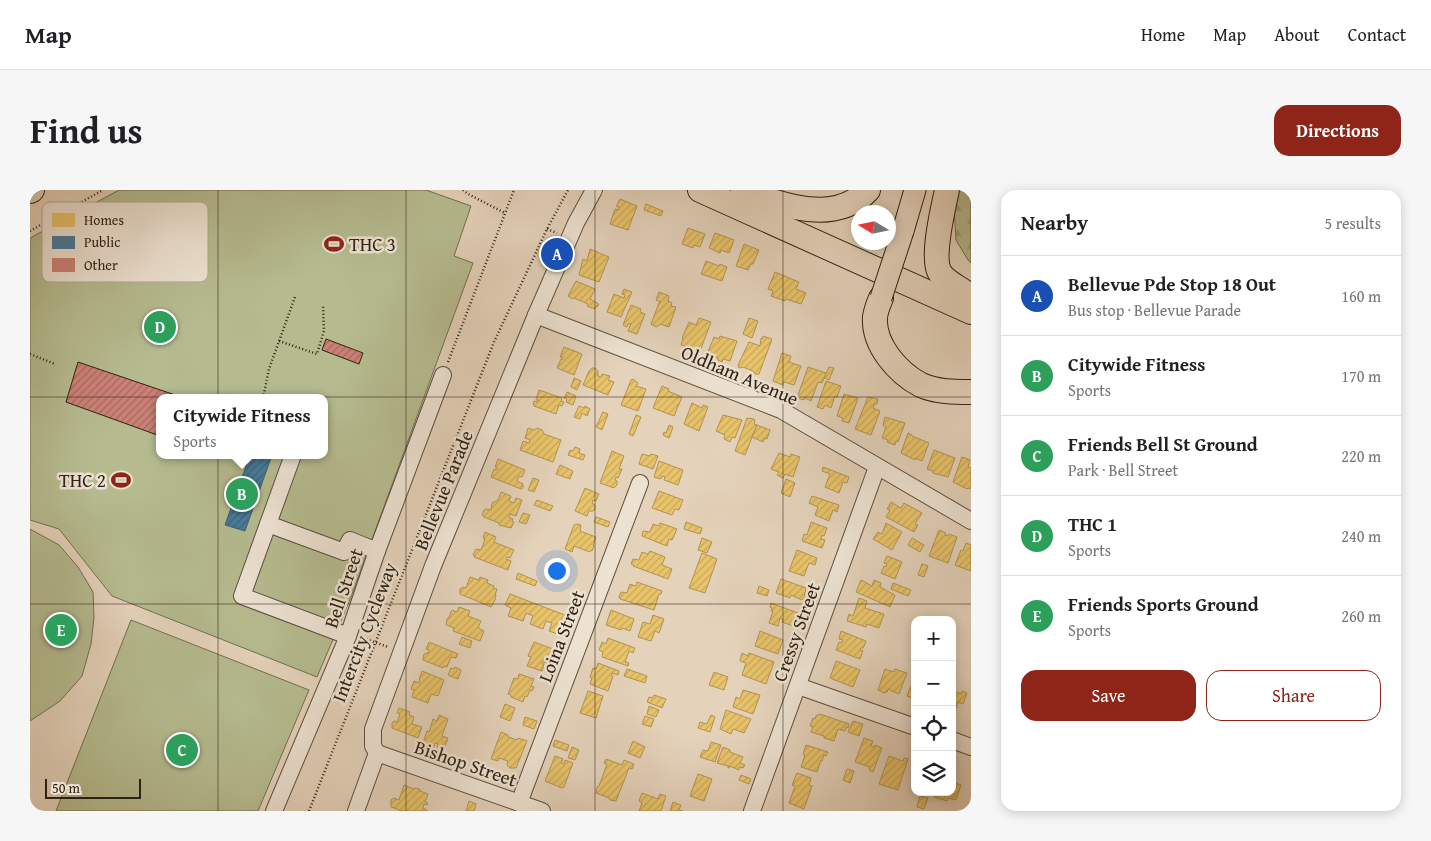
<!DOCTYPE html>
<meta charset="utf-8">
<style>
body{margin:0;font-family:"Gentium Book Plus",serif;background:#f6f6f6;color:#202124}
.controls{position:absolute;right:15px;bottom:15px;display:grid;overflow:hidden;border-radius:10px;box-shadow:0 2px 12px #0003}
.controls button{width:45px;height:45px;display:grid;place-items:center;padding:0;border:0;border-bottom:1px solid #e0e0e0;background:#fff;color:#202124;font:25px sans-serif}
.compass{position:absolute;left:821px;top:15px;width:45px;height:45px;border-radius:50%;background:#fff;box-shadow:0 2px 12px #0003;rotate:280deg}
.scale{position:absolute;left:15px;bottom:12px;width:96px;box-sizing:border-box;padding-left:5px;border:2px solid #2f2115;border-top:0;font-size:14px;line-height:18px;white-space:nowrap;color:#2f2115;-webkit-text-stroke:4px #ede2d2;paint-order:stroke}
.you{position:absolute;left:526px;top:380px;width:18px;height:18px;margin:-12px;border:4px solid #fff;border-radius:50%;background:#1a73e8;box-shadow:0 0 0 8px #1a73e833}
.badge{display:grid;place-items:center;width:32px;height:32px;border-radius:50%;background:#8f2418;color:#fff;font-size:16px;font-weight:700}
.pin{position:absolute;translate:-50% -50%;border:2px solid #fff;box-shadow:0 1px 5px #0006}
.popup{position:absolute;left:126px;top:204px;width:172px;height:65px;box-sizing:border-box;display:grid;place-content:center;border-radius:10px;background:#fff;filter:drop-shadow(0 1px 4px #0005);font-size:16px;white-space:nowrap;color:#757577}
.popup b{font-size:19px;color:#202124}
.popup::after{content:'';position:absolute;left:50%;top:100%;margin-left:-10px;border:10px solid transparent;border-top-color:#fff}
.list{margin:0;padding:0;list-style:none}
h2{display:flex;justify-content:space-between;align-items:center;height:65px;margin:0;padding:0 20px;font-size:21px}
h2 small{font-size:16px;font-weight:400;color:#757577}
.list li{display:grid;grid-template-columns:32px 1fr auto;gap:15px;align-items:center;box-sizing:border-box;height:80px;padding:0 20px;border-top:1px solid #e0e0e0}
.list b{display:block;font-size:19px;white-space:nowrap}
.list p{margin:0;font-size:16px;white-space:nowrap;color:#757577}
.list em{font-size:16px;font-style:normal;color:#757577}
.actions{display:flex;gap:10px;padding:15px 20px}
.actions a{flex:1;padding:11px 0;border:1px solid #8f2418;border-radius:15px;text-align:center;font-size:18px;color:#8f2418}
.actions .main{background:#8f2418;color:#fff}
.icon{flex:none;width:28px;height:28px;fill:none;stroke:currentColor;stroke-width:2;stroke-linecap:round;stroke-linejoin:round}
.map{position:relative;flex:none;width:941px;height:621px;overflow:hidden;border-radius:15px}
header{display:flex;align-items:center;gap:30px;box-sizing:border-box;height:70px;padding:0 25px;background:#fff;border-bottom:1px solid #e0e0e0}
header strong{font-size:24px}
nav{display:flex;gap:28px;margin-inline-start:auto;font-size:18px}
.intro{display:flex;align-items:center;justify-content:space-between;box-sizing:border-box;height:120px;padding:0 30px}
h1{margin:0;font-size:35px}
.button{padding:12px 22px;border-radius:15px;background:#8f2418;color:#fff;font-size:18px;font-weight:700}
main{display:flex;gap:30px;padding:0 30px}
aside{flex:1;background:#fff;border-radius:15px;box-shadow:0 2px 12px #0003}
.map>svg:first-child{display:block}
.green{fill:#b5bb8f;stroke:#726e52;fill-rule:evenodd}
.forest{fill:url(#forest-firs);stroke:#726e52}
.homes{fill:url(#homes-hatch);stroke:#b19350}
.public{fill:url(#public-hatch);stroke:#3e6074}
.building{fill:url(#building-hatch);stroke:#2f2115}
.lines{fill:none;stroke-linecap:round;stroke-linejoin:round}
.minor-casing{stroke:#5c4d3e;stroke-width:18}
.major-casing{stroke:#2f2115;stroke-width:23}
.highway-casing{stroke:#2f2115;stroke-width:26}
.path{stroke:#2f2115;stroke-width:2.5;stroke-dasharray:1 2.5;stroke-linecap:butt}
.minor{stroke:#ede2d2;stroke-width:16}
.major{stroke:#e4d2ba;stroke-width:21}
.highway{stroke:#e4d2ba;stroke-width:24}
.major-bridge-casing{stroke:#2f2115;stroke-width:23;stroke-linecap:butt}
.major-bridge{stroke:#e4d2ba;stroke-width:21}
.grid{fill:none;stroke:#2f2115;stroke-width:1;stroke-opacity:0.55}
.labels{text-anchor:middle;dominant-baseline:central;stroke-width:5;stroke-linejoin:round;paint-order:stroke}
.poi-label{font-size:19px;fill:#2f2115;stroke:#ede2d2;text-anchor:start}
.street-label{font-size:19px;fill:#2f2115;stroke:#ede2d2}
.key{fill:#ede2d2;stroke:#b4a899;stroke-width:1}
.key-label{font-size:14px;fill:#2f2115}
</style>
<header>
<strong>Map</strong>
<nav><a>Home</a><a>Map</a><a>About</a><a>Contact</a></nav>
</header>
<div class="intro"><h1>Find us</h1><a class="button">Directions</a></div>
<main>
<div class="map">
<svg width="941" height="621" viewBox="0 0 941 621">
<defs>
<pattern id="forest-firs" width="22" height="20" patternUnits="userSpaceOnUse" patternTransform="scale(1.25)"><rect width="22" height="20" fill="#b5bb8f"/><path d="M5 1l3.5 6h-7zM16 11l3.5 6h-7z" fill="#9ca07a"/></pattern>
<pattern id="homes-hatch" width="6" height="6" patternUnits="userSpaceOnUse" patternTransform="scale(1.25)"><rect width="6" height="6" fill="#e9c46a"/><path d="M-1 1l2-2M0 6l6-6M5 7l2-2" fill="none" stroke="#c8a85b"/></pattern>
<pattern id="public-hatch" width="6" height="6" patternUnits="userSpaceOnUse" patternTransform="scale(1.25)"><rect width="6" height="6" fill="#457b9d"/><path d="M-1 1l2-2M0 6l6-6M5 7l2-2" fill="none" stroke="#3a647f"/></pattern>
<pattern id="building-hatch" width="6" height="6" patternUnits="userSpaceOnUse" patternTransform="scale(1.25)"><rect width="6" height="6" fill="#cc8176"/><path d="M-1 1l2-2M0 6l6-6M5 7l2-2" fill="none" stroke="#a66960"/></pattern>
</defs>
<rect width="100%" height="100%" fill="#e4d2ba"/>
<filter id="stains"><feTurbulence type="fractalNoise" baseFrequency=".004" numOctaves="4"/><feColorMatrix values="0 0 0 0 .2 0 0 0 0 .09 0 0 0 0 .02 0 0 0 .5 -.17"/></filter>
<radialGradient id="worn" r=".72"><stop offset=".6" stop-color="#630" stop-opacity="0"/><stop offset="1" stop-color="#630" stop-opacity=".3"/></radialGradient>
<!-- green -->
<g class="green">
<path d="M89,0h307l45,16 -17,50 19,7 -122,334 -34,80 -205,-81 -53,-67 -29,-9v-282zM130,208h164v57h-164z"/>
<path d="M0,339l29,16 19,22 15,25 1,25 -3,27 -9,32 -22,25 -30,20z"/>
<path d="M101,430l178,70 -51,121h-202z"/>
</g>
<!-- forest -->
<path class="forest" d="M928,0h13v73l-3,-3 -12,-20 -2,-34z"/>
<!-- homes -->
<g class="homes">
<path d="M590,9l17,7 -9,24 -18,-6 5,-15 3,1 1,-3 -3,-1 1,-1z"/>
<path d="M616,14l17,7 -2,5 -17,-6z"/>
<path d="M658,38l17,6 -5,13 -6,-2 -1,3 -11,-4z"/>
<path d="M685,43l19,7 -5,13 -8,-3 -1,3 -11,-5z"/>
<path d="M714,54l15,6 -6,14h-2l-3,6 -12,-4z"/>
<path d="M560,59l19,8 -10,25 -20,-7 4,-16 4,2z"/>
<path d="M676,71l13,5 1,-2 7,3 -5,14 -21,-7z"/>
<path d="M745,82l24,10 -3,7 10,4 -5,11 -15,-5 -1,2 -14,-5 2,-5 -5,-2z"/>
<path d="M546,91l19,8 -5,10 9,5 -2,3 -1,-1 -1,3 -8,-3 1,-2 -14,-6 -1,1 -5,-3z"/>
<path d="M594,99l8,3 -11,25 -14,-5 7,-18 10,4 1,-3 -3,-1z"/>
<path d="M629,102l10,4 -1,5 4,2 -1,3 5,1 -7,20 -9,-3 -2,2 -2,1 -5,-3 8,-21 2,-1 -5,-2z"/>
<path d="M601,115l10,4 -1,3 5,2 -8,20 -9,-3 3,-7h-3l-1,3 -4,-2z"/>
<path d="M669,128l12,4 -13,34h-2v1l-6,-3 2,-5 -11,-4 2,-6 -1,-1 7,-16 7,3z"/>
<path d="M719,128l9,3 -6,17 -9,-4z"/>
<path d="M690,146l17,5 -7,20 -7,-2 -1,3 -4,-2v-2l-7,-3v-1l-3,-2 6,-15 5,2z"/>
<path d="M733,146l9,3 -13,35h-4l-2,-3 -10,-4 -4,1 -1,-3 11,-23 11,4 1,-8 1,1z"/>
<path d="M534,157l18,7 -8,21 -17,-7 4,-9 1,1 1,-2 -3,-1z"/>
<path d="M752,163l9,3 -2,6 12,4 -7,19 -10,-3 -1,3 -10,-4z"/>
<path d="M778,177l18,6 -4,10 -4,-1 -7,19 -6,-3 -1,2 -7,-2z"/>
<path d="M799,177l5,1 -5,12 -5,-2z"/>
<path d="M562,178h3l3,3v5l3,1 1,-3 8,2 -2,4 6,2 -6,13 -25,-10 6,-14z"/>
<path d="M544,188l7,3 -4,9 -6,-3z"/>
<path d="M603,189l5,4 -2,3 10,3 -8,22 -17,-6 10,-25z"/>
<path d="M796,191l15,5 -4,11 -2,-1 -4,12 -6,-3 -2,4 -6,-2z"/>
<path d="M632,196l7,3 -1,2 14,6 -8,19 -21,-8z"/>
<path d="M509,200l23,8 -1,3 3,1 -2,4 -3,-1 -3,9 -22,-8v-1l-1,-1 1,-3 4,1 1,-2h-3z"/>
<path d="M537,202l9,4 -3,9 -7,-3 1,-3 -3,-1z"/>
<path d="M814,204l14,4 -9,25 -7,-2 1,-3 -6,-2z"/>
<path d="M838,207l10,2 -1,5h-2l-2,4 7,3 -9,24 -16,-6z"/>
<path d="M662,213l10,5 1,-3 5,2 -9,24 -15,-7z"/>
<path d="M549,216l5,2 1,-2 5,3 -3,7 -5,-3 -2,6 -6,-2z"/>
<path d="M573,222l5,2 -6,16 -6,-3z"/>
<path d="M606,225l5,2 -8,19 -4,-2z"/>
<path d="M693,225l19,5 -7,18 -3,-1 -2,5 -6,-3 1,-4 -9,-4z"/>
<path d="M855,227l20,6 -7,19 -2,-1 -1,4 -8,-3 1,-2 -6,-2 4,-11 -3,-2z"/>
<path d="M717,228l7,1 1,2 -1,3 3,1 -12,30 -10,-4z"/>
<path d="M639,235l4,2 -4,11 -6,-3 1,-3 2,1z"/>
<path d="M727,235l13,5 -3,9 -2,-1 -2,4 -11,-5z"/>
<path d="M498,238l6,2 3,-2 5,2 2,4 17,6 -8,22 -33,-12 3,-9 6,2 1,-3 -5,-2z"/>
<path d="M878,243l4,2v1l17,7 -7,18 -7,-3v2l-14,-7z"/>
<path d="M545,257l5,2 -1,4 6,2 -2,5 -15,-5 2,-5 3,1z"/>
<path d="M904,260l21,8 -7,19 -15,-4v-2l-6,-2z"/>
<path d="M582,261l12,5 -5,13h3l-4,9 -2,-1 -1,3 2,1v4l-3,3 -14,-5z"/>
<path d="M749,263l11,4 1,-3 9,3 -7,20 -8,-3 -2,4 -6,-3 2,-3 -8,-3z"/>
<path d="M612,264l8,2 1,-2 7,2 -5,13 -14,-5z"/>
<path d="M932,267l8,3 -2,7 3,1v21l-3,-1 -1,1 -14,-7z"/>
<path d="M468,269l27,11 -3,7 -3,-1 -2,5 6,3v4l-2,1 -30,-12 3,-8 3,1 1,-2 -3,-1z"/>
<path d="M629,271l24,9 -5,15 -14,-5 1,-3 -3,-1 -1,3 -7,-2z"/>
<path d="M530,275l13,6 -3,8 -14,-5z"/>
<path d="M793,277l26,10 -2,6 -4,-1 -4,11 -14,-6 5,-13 -8,-3z"/>
<path d="M503,288l6,2 -5,12 -6,-2z"/>
<path d="M756,289l9,4 -5,14 -9,-4z"/>
<path d="M555,298l14,6 -3,7 -3,-1 -1,3 3,2v4l-2,2h-4l-2,5 -12,-5z"/>
<path d="M629,301l24,9 -4,10 -4,-1 -3,6 -20,-7z"/>
<path d="M471,302l10,4 -2,5 5,2 2,-5 6,2 -6,16 -6,-2 -1,3 4,2 -1,2 2,1 -3,6 -12,-3v-2l-15,-6 -2,-2 2,-5 3,-1 4,1 1,-7 6,-3z"/>
<path d="M782,306l27,9 -2,7 -4,-2 -4,11 -14,-6 3,-8 -9,-4z"/>
<path d="M507,310l16,6 -3,5 -16,-6z"/>
<path d="M861,312l10,6 3,-5 18,10 -7,11 3,1 -4,7 -28,-15 4,-7 -3,-1z"/>
<path d="M493,323l7,2 -4,9 -7,-2z"/>
<path d="M566,327l14,5 -2,5 -14,-5z"/>
<path d="M656,332l16,6 -2,6 -16,-5z"/>
<path d="M781,332l16,6 -3,8 -2,-1 -1,4 4,1 -3,8 -20,-7 2,-7 3,1z"/>
<path d="M630,333l17,6 -5,11 -3,-1 -2,7 -25,-10 1,-5 7,1 3,-8 6,2z"/>
<path d="M856,333l16,9 -10,18 -19,-11 5,-7 4,2z"/>
<path d="M546,334l5,1 -1,6 16,6 -3,9h1l-2,5 -1,-1 -1,2 -16,-6 -2,6 -7,-3 9,-24z"/>
<path d="M909,340l7,3 -1,2 3,1 1,-2 8,3 -9,26 -19,-7z"/>
<path d="M455,342l11,5 -2,5 20,8 -4,8 -3,-1 -1,2 5,2 -3,9 -34,-13 1,-1 -2,-1 3,-6 5,1 4,-11 -2,-1z"/>
<path d="M672,348l10,4 -5,11 -9,-3z"/>
<path d="M882,348l12,7 -4,7 -12,-7z"/>
<path d="M936,353l5,2v26l-16,-6 6,-15 2,1z"/>
<path d="M767,360l20,8 -2,7 -6,-2 -5,13 -15,-5z"/>
<path d="M620,361l15,6 -3,8 10,4 -4,10 -35,-13 1,-1 -3,-1 2,-5 6,1 3,-8 6,2z"/>
<path d="M672,363l15,6 -12,34 -16,-5z"/>
<path d="M857,366l15,6 -7,17 -14,-6 3,-7 2,1 1,-3 -3,-1z"/>
<path d="M892,374l6,2 -4,11 -6,-2z"/>
<path d="M488,383l19,8 -2,5 -19,-7z"/>
<path d="M440,387l9,3 1,-3 8,3 -1,3 7,3 -1,2 4,1 -2,6h1l-1,5 -4,7 -31,-13v-5l3,-2 3,1z"/>
<path d="M751,389l25,9 -2,10 -2,2 -11,-5 -1,3 -14,-5z"/>
<path d="M831,390l11,6 2,-6 7,3 -1,4 15,8 -5,12 -34,-15z"/>
<path d="M607,392l25,9 -1,3h-2l-5,16 -34,-11 -1,-2 2,-5 6,1 3,-9 6,2z"/>
<path d="M863,393l18,7 -3,6 -17,-7z"/>
<path d="M729,396l10,4 -2,6 -10,-3z"/>
<path d="M480,404l60,23 -7,19 -14,-5 3,-8 -6,-2 -3,8 -13,-5 3,-8 -7,-3 -3,8 -15,-5 3,-8 -6,-3z"/>
<path d="M829,408l8,3 -2,7 19,6 -5,14 -12,-4 -1,3 -19,-6 2,-7 4,2z"/>
<path d="M741,413l27,10 -5,13 -11,-4 1,-3 -3,-1 -2,8 -9,-3 4,-12h-2l1,-3 -2,-1z"/>
<path d="M429,417l11,4 -2,5 13,5 -3,7 6,3 -4,10 -27,-10 1,-3 -8,-3 1,-6 2,-2 3,-7 5,2z"/>
<path d="M581,420l23,9 -4,12 -8,-3 -1,2 -15,-5z"/>
<path d="M623,425l11,4 -5,14 -4,-2 -4,10 -13,-4 5,-15 7,2z"/>
<path d="M730,441l23,9 -5,14 -23,-8z"/>
<path d="M811,441l25,10 -3,7h-2l-1,2 3,1 -3,8 -24,-9 3,-8 2,1 2,-3 -4,-1z"/>
<path d="M432,447l10,4 -2,7 -11,-4z"/>
<path d="M578,448l27,10 -2,5 -4,-2 -4,11 4,1 -1,3 -26,-9 1,-5 -4,-2 3,-8 4,2z"/>
<path d="M399,452l29,12 -2,4 -5,-1 -4,10 -3,-1 -1,2 -20,-8v-1l1,-5 4,-1 1,-3 -3,-1z"/>
<path d="M504,452l22,8 -3,8 -2,-1 -2,7 -6,-2 -1,2h2l-2,7 -15,-5 4,-9 -3,-1z"/>
<path d="M712,463l6,3 1,-3 25,9 -8,22 -24,-9 4,-12 -6,-2z"/>
<path d="M806,471l24,9 -7,17 -23,-9z"/>
<path d="M568,473l21,8 -1,4 -6,-2 -1,2 2,1 -5,15 -18,-7 2,-6 -2,-1 3,-9 3,1z"/>
<path d="M425,477l6,3 -3,9 -10,-4 3,-7 3,1z"/>
<path d="M597,479l20,7 -2,7 -21,-7z"/>
<path d="M855,479l9,3 1,-3 12,4 -8,21 -11,-5 -1,3 -3,1 -6,-3z"/>
<path d="M392,481l22,9 -6,16 -7,-2 -3,9 -16,-6 2,-7 -3,-1 3,-8 5,2 1,-2 -1,-1z"/>
<path d="M684,482l14,5 -4,13 -15,-5z"/>
<path d="M489,484l15,5 -3,7 3,1 -2,4 -2,-1 -3,7 -2,-1 -2,6 -12,-5v-2l-3,-1 6,-16 4,1z"/>
<path d="M885,486v23l-8,-3z"/>
<path d="M713,500l17,5 -7,19 -20,-7 3,-10 4,2z"/>
<path d="M922,500l9,4 1,-3 5,2 -4,11 -5,-2 -4,13 -2,-1z"/>
<path d="M558,501l15,5 -7,22 -16,-5z"/>
<path d="M624,505l12,4 -4,9 -15,-6 2,-5 3,1z"/>
<path d="M475,514l10,4 -5,13 -10,-4z"/>
<path d="M619,516l10,4 -3,7 -9,-3z"/>
<path d="M369,518l11,4 -1,3 5,2 -2,7 10,3 -4,11 -26,-10v-5l2,-2 3,1 3,-8 -3,-1z"/>
<path d="M696,520l25,9 -7,14 -11,-4 -2,5 -11,-5z"/>
<path d="M790,524l29,10 -1,4 -2,-1 -1,4 -7,-2 -4,12 -10,-3v-2l-13,-4 2,-5 -3,-1 3,-8 2,1 1,-3z"/>
<path d="M409,525l9,4 -6,17 6,2 -4,11 -7,-2 1,-3 -3,-1 -1,4 -6,-1 -5,-3 4,-12 2,1 4,-13 4,2z"/>
<path d="M681,525l4,2 -5,15 -12,-4 2,-6 7,2z"/>
<path d="M615,526l9,3 -3,8 -9,-3z"/>
<path d="M495,527l12,4 -3,8 -11,-4z"/>
<path d="M823,531l10,3 -4,12 -11,-4z"/>
<path d="M471,542l7,3v2l9,3 1,-2 9,3 -11,27h-6l-3,-3 1,-4 -9,-3 -1,3 -7,-2z"/>
<path d="M834,548l9,3 -2,5 3,1 1,-2 7,3 -9,24 -4,-2 1,-3 -15,-5z"/>
<path d="M525,550l14,5 -2,6 -14,-5z"/>
<path d="M603,551l12,6 -5,11 -12,-5z"/>
<path d="M681,552l10,3 -6,17 -15,-5 3,-7 5,1z"/>
<path d="M776,555l22,7 -2,4 -2,-1 -2,6 -1,-1 -4,12 -16,-5 4,-12 -2,-1z"/>
<path d="M542,557l7,3 -4,10 -7,-2z"/>
<path d="M693,557l7,3v2l13,5 -3,6 5,2 -2,3 -4,-1v3l-9,-4 -1,2h-1v-2l-11,-3z"/>
<path d="M525,566l8,3 -2,4 3,1 1,-4 8,3 -9,24 -2,1 -17,-7z"/>
<path d="M859,566l14,5 1,-3 4,1 -10,31 -19,-6z"/>
<path d="M576,569l16,6 2,-5 10,4 -2,5 -3,-1 -13,33 -6,-1 -1,-2 -13,-5 1,-6 2,-1 8,-22 -3,-1z"/>
<path d="M817,579l7,2 -4,12 -7,-3z"/>
<path d="M767,583l14,5 -2,7 3,1 -8,23 -15,-6 6,-17 -3,-1z"/>
<path d="M668,584l14,5 -8,22 -14,-5z"/>
<path d="M711,585l10,4 -2,5 -10,-4z"/>
<path d="M922,589h1l-1,3 9,3 -5,15 -8,-2 -1,3 -13,-4 1,-5h17z"/>
<path d="M374,595l10,4 1,-1 5,1v2l8,3 -3,8 3,1 -1,2 -3,-1 -1,4 4,2v1h-25l-11,-4v-7l3,-2 5,2z"/>
<path d="M612,603l16,6 2,-5 6,2 -5,15h-22l3,-8 -3,-2z"/>
<path d="M890,606l8,2 -4,11 -7,-2z"/>
<path d="M439,611l7,3 -2,7h-8z"/>
<path d="M643,612l8,3 -2,5 4,1h-13z"/>
</g>
<!-- public -->
<path class="public" d="M220,265h22l-27,76 -20,-6z"/>
<!-- building -->
<g class="building">
<path d="M296,149l37,14 -4,11 -37,-14z"/>
<path d="M48,172l106,36h-24v38l-94,-34z"/>
</g>
<g class="lines">
<defs>
<g id="minor">
<path d="M506,125l245,95 190,111"/>
<path d="M263,265l-51,141 106,40"/>
<path d="M238,334l76,28 6,-12 27,11"/>
<path d="M768,496l117,41"/>
<path d="M922,550l19,7"/>
<path d="M347,563l165,58"/>
<path d="M489,613l121,-320"/>
<path d="M244,621l74,-175 29,-85 66,-176"/>
<path d="M326,621l21,-58 -4,-7v-17l60,-163 103,-251 40,-92 18,-33"/>
<path d="M722,621l125,-344"/>
</g>
<path id="major" d="M873,41l12,-41"/>
<g id="highway">
<path d="M670,0l271,122"/>
<path d="M917,0c-4,18 -15,65 -8,81 4,9 17,15 24,20"/>
<path d="M0,1l2,-1"/>
<path d="M713,2c40,12 91,34 125,-2"/>
<path d="M851,108c-3,7 -5,12 -6,19 -2,28 23,56 46,68 16,7 33,7 50,7"/>
</g>
</defs>
<!-- minor casing -->
<use href="#minor" class="minor-casing"/>
<!-- major casing -->
<use href="#major" class="major-casing"/>
<!-- highway casing -->
<use href="#highway" class="highway-casing"/>
<!-- path -->
<g class="path">
<path d="M433,0l5,4 37,19"/>
<path d="M517,39l10,4"/>
<path d="M0,41l73,-41"/>
<path d="M249,151l38,13 7,-23 -1,-25"/>
<path d="M0,164l25,10"/>
<path d="M418,172l66,-172"/>
<path d="M233,208l6,-29 26,-72"/>
<path d="M333,448l25,9"/>
<path d="M279,621l185,-469 53,-113 21,-39"/>
</g>
<!-- minor -->
<use href="#minor" class="minor"/>
<!-- major -->
<use href="#major" class="major"/>
<!-- highway -->
<use href="#highway" class="highway"/>
<defs>
<path id="major-bridge" d="M851,108l22,-67"/>
</defs>
<!-- major-bridge casing -->
<use href="#major-bridge" class="major-bridge-casing"/>
<!-- major-bridge -->
<use href="#major-bridge" class="major-bridge"/>
</g>
<!-- grid -->
<path class="grid" d="M188,0v621M376,0v621M565,0v621M753,0v621M0,207h941M0,414h941"/>
<!-- icons -->
<defs>
<symbol id="stadium-bare" viewBox="-9 -9 18 18"><path d="M0-5a6.5 5 0 1 0 0 10a6.5 5 0 1 0 0-10ZM-3.5-1.8h7v3.6h-7Z" fill="#8f2418" stroke="#ede2d2" stroke-width="2.5" paint-order="stroke"/></symbol>
</defs>
<g fill-rule="evenodd">
<use href="#stadium-bare" x="290" y="40" width="28" height="28"/>
<use href="#stadium-bare" x="77" y="276" width="28" height="28"/>
</g>
<g class="labels">
<!-- poi labels -->
<g class="poi-label">
<text x="319" y="54">THC 3</text>
<text x="76" y="290" text-anchor="end">THC 2</text>
</g>
<!-- street labels -->
<g class="street-label">
<text transform="translate(710 185) rotate(23)">Oldham Avenue</text>
<text transform="translate(413 300) rotate(-68)">Bellevue Parade</text>
<text transform="translate(313 398) rotate(-71)">Bell Street</text>
<text transform="translate(334 442) rotate(-69)">Intercity Cycleway</text>
<text transform="translate(766 442) rotate(-70)">Cressy Street</text>
<text transform="translate(531 446) rotate(-69)">Loina Street</text>
<text transform="translate(436 573) rotate(19)">Bishop Street</text>
</g>
</g>
<!-- legend -->
<rect x="12" y="12" width="166" height="80" rx="8" class="key"/>
<rect x="22" y="23" width="23" height="14" fill="#e9c46a"/>
<rect x="22" y="46" width="23" height="13" fill="#457b9d"/>
<rect x="22" y="68" width="23" height="14" fill="#cc8176"/>
<g class="key-label">
<text x="54" y="35">Homes</text>
<text x="54" y="57">Public</text>
<text x="54" y="80">Other</text>
</g>
<rect width="100%" height="100%" filter="url(#stains)"/>
<rect width="100%" height="100%" fill="url(#worn)"/>
</svg>
<div class="controls">
<button>+</button>
<button>−</button>
<button><svg class="icon" aria-label="locate" viewBox="0 0 24 24"><circle cx="12" cy="12" r="6"/><path d="M12 2v4M12 18v4M2 12h4M18 12h4"/></svg></button>
<button><svg class="icon" aria-label="layers" viewBox="0 0 24 24"><path d="M12 4l9 5-9 5-9-5zM3 14l9 5 9-5"/></svg></button>
</div>
<svg class="compass" viewBox="-18 -18 36 36"><path d="M0-13l5 13h-10z" fill="#e53935"/><path d="M0 13l5-13h-10z" fill="#757577"/></svg>
<div class="scale">50 m</div>
<div class="you"></div>
<div class="pin badge" style="left:527px;top:64px;background:#1a4fb4">A</div>
<div class="pin badge" style="left:212px;top:304px;background:#2e9e5b">B</div>
<div class="popup"><b>Citywide Fitness</b>Sports</div>
<div class="pin badge" style="left:152px;top:560px;background:#2e9e5b">C</div>
<div class="pin badge" style="left:130px;top:137px;background:#2e9e5b">D</div>
<div class="pin badge" style="left:31px;top:440px;background:#2e9e5b">E</div>
</div>
<aside>
<h2>Nearby<small>5 results</small></h2>
<ul class="list">
<li><span class="badge" style="background:#1a4fb4">A</span><div><b>Bellevue Pde Stop 18 Out</b><p>Bus stop · Bellevue Parade</p></div><em>160 m</em></li>
<li><span class="badge" style="background:#2e9e5b">B</span><div><b>Citywide Fitness</b><p>Sports</p></div><em>170 m</em></li>
<li><span class="badge" style="background:#2e9e5b">C</span><div><b>Friends Bell St Ground</b><p>Park · Bell Street</p></div><em>220 m</em></li>
<li><span class="badge" style="background:#2e9e5b">D</span><div><b>THC 1</b><p>Sports</p></div><em>240 m</em></li>
<li><span class="badge" style="background:#2e9e5b">E</span><div><b>Friends Sports Ground</b><p>Sports</p></div><em>260 m</em></li>
</ul>
<div class="actions"><a class="main">Save</a><a>Share</a></div>
</aside>
</main>
